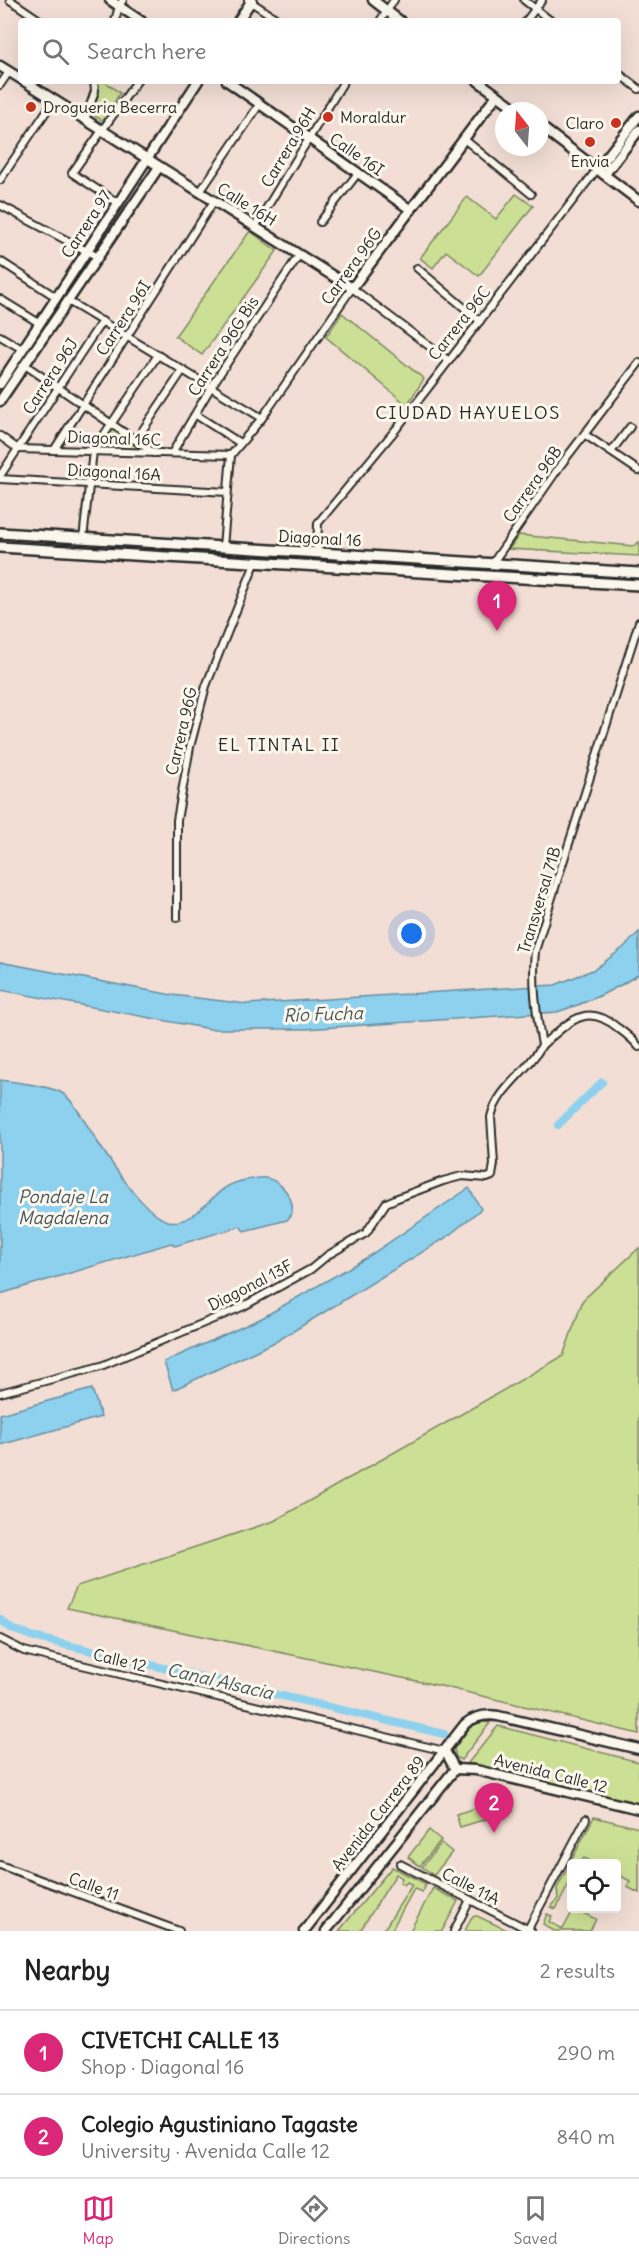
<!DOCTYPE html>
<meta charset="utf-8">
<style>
body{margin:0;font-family:Delius,sans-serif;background:#f6f6f6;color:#222}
.controls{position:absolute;right:18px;bottom:18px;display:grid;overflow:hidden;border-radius:6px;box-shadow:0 6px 24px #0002}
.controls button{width:54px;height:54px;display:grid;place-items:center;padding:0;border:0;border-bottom:2px solid #e0e0e0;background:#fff;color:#222;font:30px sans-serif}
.compass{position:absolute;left:495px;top:102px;width:54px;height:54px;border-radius:50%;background:#fff;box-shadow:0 6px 24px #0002;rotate:343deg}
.you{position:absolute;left:412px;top:934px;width:21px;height:21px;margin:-15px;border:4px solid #fff;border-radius:50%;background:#1a73e8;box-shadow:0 0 0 9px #1a73e833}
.badge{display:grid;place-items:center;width:39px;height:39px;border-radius:50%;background:#db2777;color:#fff;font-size:20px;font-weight:700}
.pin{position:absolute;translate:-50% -50px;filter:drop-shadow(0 2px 3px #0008)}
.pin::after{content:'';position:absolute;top:32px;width:21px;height:18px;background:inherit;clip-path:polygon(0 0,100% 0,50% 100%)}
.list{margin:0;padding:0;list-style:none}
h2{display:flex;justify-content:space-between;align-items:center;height:78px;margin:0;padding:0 24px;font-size:26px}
h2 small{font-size:20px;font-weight:400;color:#767676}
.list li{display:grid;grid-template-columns:39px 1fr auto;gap:18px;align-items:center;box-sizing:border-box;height:84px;padding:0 24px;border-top:2px solid #e0e0e0}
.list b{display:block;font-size:22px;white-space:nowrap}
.list p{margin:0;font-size:20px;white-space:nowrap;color:#767676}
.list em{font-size:20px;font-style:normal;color:#767676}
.icon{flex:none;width:33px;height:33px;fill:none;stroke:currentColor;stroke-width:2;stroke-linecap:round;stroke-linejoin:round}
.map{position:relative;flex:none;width:639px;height:1931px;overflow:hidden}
.search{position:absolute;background:#fff;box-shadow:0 6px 24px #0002;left:18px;right:18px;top:18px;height:66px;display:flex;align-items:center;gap:15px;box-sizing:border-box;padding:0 21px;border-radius:6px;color:#767676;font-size:22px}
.sheet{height:246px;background:#fff}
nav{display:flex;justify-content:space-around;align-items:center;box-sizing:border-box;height:84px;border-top:2px solid #e0e0e0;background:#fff;font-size:16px;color:#767676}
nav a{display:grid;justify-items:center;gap:3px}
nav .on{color:#db2777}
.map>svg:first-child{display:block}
.green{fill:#cce095;stroke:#7c8660;stroke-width:1.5}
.water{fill:#8dd1ef;stroke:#668fa1;stroke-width:1.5}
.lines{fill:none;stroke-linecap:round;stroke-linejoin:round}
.canal{stroke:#8dd1ef;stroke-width:8}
.street-casing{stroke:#2b2b2b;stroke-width:10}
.secondary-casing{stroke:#2b2b2b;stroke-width:13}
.primary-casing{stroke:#2b2b2b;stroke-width:14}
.street{stroke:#fbf7ec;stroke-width:6}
.secondary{stroke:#fbf7ec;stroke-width:8}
.primary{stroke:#fbf7ec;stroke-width:9}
.poi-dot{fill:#c8321e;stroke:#fbf7ec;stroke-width:2}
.labels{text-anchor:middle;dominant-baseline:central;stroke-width:6;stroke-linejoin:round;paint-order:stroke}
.poi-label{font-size:16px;fill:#2b2b2b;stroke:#fbf7ec;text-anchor:start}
.street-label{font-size:16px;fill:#2b2b2b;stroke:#fbf7ec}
.neighbourhood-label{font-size:18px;letter-spacing:1.5px;fill:#2b2b2b;stroke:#fbf7ec}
.water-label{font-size:18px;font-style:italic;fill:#44545c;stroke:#fbf7ec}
</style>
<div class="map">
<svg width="639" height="1931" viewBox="0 0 639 1931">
<rect width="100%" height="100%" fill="#f2ded4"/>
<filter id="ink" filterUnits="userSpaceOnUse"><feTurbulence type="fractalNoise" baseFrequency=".0167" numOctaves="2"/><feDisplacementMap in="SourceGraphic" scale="12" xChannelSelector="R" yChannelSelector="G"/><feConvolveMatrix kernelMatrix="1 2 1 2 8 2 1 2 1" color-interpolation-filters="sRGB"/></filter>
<g filter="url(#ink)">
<!-- green -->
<g class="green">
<path d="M96,81h8l16,12 -17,28 -13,-8z"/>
<path d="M516,194l17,12 -54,70 -33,-25 -13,17 -13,-10 47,-61 29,22z"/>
<path d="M250,231l27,20 -75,104 -27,-19z"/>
<path d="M342,313l82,66 -17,26 -81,-68z"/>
<path d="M114,427l32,23 -47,-2z"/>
<path d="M519,535l114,11 6,-4v14l-130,-7z"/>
<path d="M639,1248v486l-198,-48 -374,-78 10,-22 197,-65 289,-165 20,-56z"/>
<path d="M481,1721l9,2 -29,37 -5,-3 -2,-8 17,-23z"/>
<path d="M498,1726l141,36v41l-171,-40z"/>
<path d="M509,1798l4,13 -53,16 -4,-13z"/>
<path d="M594,1817l45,11v65l-12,-6 3,-6 -13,-7 -1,-10 -21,-1 -11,-5 -3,5 -9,1 -1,16 -15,29 -5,-2 7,-8 -1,-11z"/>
<path d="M429,1830l12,10 -21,26 -12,-9z"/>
<path d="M441,1843l11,9 -18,23 -12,-8z"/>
<path d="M392,1867l34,17 -4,8 -8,-3 -23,42h-8l29,-46 -5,-3 -3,3 -4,-3 2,-4 -6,-4 -36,57h-21z"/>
<path d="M433,1888l25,13 -16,30h-32z"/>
<path d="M574,1909l22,10 -6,12h-36l-11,-7 4,-10 5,2 -3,6 14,7z"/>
<path d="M475,1916h2l32,15h-44l6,-13z"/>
</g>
<!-- water -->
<g class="water">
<path d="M639,932v42c-26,17 -52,29 -82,38l-252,17h-95l-210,-39v-28l172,33 75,9 308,-19 40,-16 29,-22z"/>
<path d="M0,1080c14,2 52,6 62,13 10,6 19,22 25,32 14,23 56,90 81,96 24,5 40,-22 57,-33 8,-6 25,-9 35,-10 19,-3 43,27 27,42l-43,11 -4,-5 -65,20 -4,-3 -171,51z"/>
<path d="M469,1188l12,21 -34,28 -170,104 -104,49 -9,-28 98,-44 104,-60z"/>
<path d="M92,1389l9,28 -101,28v-31z"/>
</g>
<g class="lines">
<!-- canal -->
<g class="canal">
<path d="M558,1125l44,-43"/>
<path d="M0,1619l12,10 25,9 407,96"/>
</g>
<defs>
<g id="street">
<path d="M10,0l31,21"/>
<path d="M248,0l32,21"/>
<path d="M524,0l27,21"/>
<path d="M115,21l4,-15 4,-6"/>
<path d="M380,21l14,-21"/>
<path d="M526,21l16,-21"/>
<path d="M618,73l21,16"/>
<path d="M0,85l9,-13"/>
<path d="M85,120l10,-29 -1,-10"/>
<path d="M464,139l67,55"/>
<path d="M0,180l54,-80"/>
<path d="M200,192l59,-87"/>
<path d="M118,203l-46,-30 65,-92"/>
<path d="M0,205l98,52"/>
<path d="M320,222l38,-49"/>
<path d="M255,227l89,-146"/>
<path d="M0,261l56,36"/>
<path d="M417,268l63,53"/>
<path d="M0,299l39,24"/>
<path d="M68,301l194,117"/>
<path d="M0,336l22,13"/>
<path d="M25,365l129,88"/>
<path d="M196,415l44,28"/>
<path d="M584,434l55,37"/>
<path d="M0,436l18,13 213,6"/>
<path d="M136,440l47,-70"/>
<path d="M54,450l160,-249"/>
<path d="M611,452l19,-25"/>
<path d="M172,453l39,-66 88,-132"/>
<path d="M231,455l31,-37 90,-130 97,73"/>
<path d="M0,476l102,-155"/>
<path d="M0,479l227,13"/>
<path d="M83,539l10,-88 65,-96"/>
<path d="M223,547l8,-92"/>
<path d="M317,553l1,-30 79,-95 201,-260"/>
<path d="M492,564l68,-98 79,-103"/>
<path d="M177,918v-98l13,-73 16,-61 50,-125"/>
<path d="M542,1045c27,-22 43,-44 76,-17 8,6 15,11 21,19"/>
<path d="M0,1393l101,-27 141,-59 69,-38 17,-14 38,-22 20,-30 9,-4 48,-18 19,-5 25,2 5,-2 2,-12 -3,-47c7,-30 38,-46 51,-72 -6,-31 -10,-63 -7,-94l104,-329"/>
<path d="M0,1639l24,12 24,6 397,94"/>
<path d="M400,1864l131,67"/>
<path d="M0,1865l179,66"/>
<path d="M528,1929l58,-110"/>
<path d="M454,1931l16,-31"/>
</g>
<g id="secondary">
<path d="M110,0l31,21"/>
<path d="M373,0l27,21"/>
<path d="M238,21l14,-21"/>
<path d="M0,66l21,13"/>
<path d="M24,81l328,207 145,-193"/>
<path d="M227,81l184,129"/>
<path d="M478,81l41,30"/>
<path d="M540,126l99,75"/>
<path d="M598,168l41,-52"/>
<path d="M605,174l34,-44"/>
<path d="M0,384l198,-303"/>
<path d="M0,401l159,-234"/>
<path d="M445,1751l10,18"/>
<path d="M455,1769l21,1 163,39"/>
<path d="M304,1931l161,-207c10,-8 20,-10 33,-8l141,33"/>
<path d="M326,1931l129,-162"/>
</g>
<g id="primary">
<path d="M0,533l639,40"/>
<path d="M0,547l639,38"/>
</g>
</defs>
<!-- street casing -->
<use href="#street" class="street-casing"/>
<!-- secondary casing -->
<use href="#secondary" class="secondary-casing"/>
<!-- primary casing -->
<use href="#primary" class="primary-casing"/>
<!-- street -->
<use href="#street" class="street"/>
<!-- secondary -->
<use href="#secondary" class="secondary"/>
<!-- primary -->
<use href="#primary" class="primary"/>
</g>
</g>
<!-- markers -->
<g class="poi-dot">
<circle cx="31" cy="107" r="6"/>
<circle cx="328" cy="117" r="6"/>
<circle cx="616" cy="123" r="6"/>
<circle cx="590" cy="142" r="6"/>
</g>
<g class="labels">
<!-- poi labels -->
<g class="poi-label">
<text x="43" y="107">Drogueria Becerra</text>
<text x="340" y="117">Moraldur</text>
<text x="604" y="123" text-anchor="end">Claro</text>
<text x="590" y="161" text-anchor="middle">Envia</text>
</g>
<!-- street labels -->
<g class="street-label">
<text transform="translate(288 147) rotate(-59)">Carrera 96H</text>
<text transform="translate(357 154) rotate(35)">Calle 16I</text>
<text transform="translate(247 204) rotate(32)">Calle 16H</text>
<text transform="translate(86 224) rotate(-57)">Carrera 97</text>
<text transform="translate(351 266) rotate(-54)">Carrera 96G</text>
<text transform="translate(123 318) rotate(-57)">Carrera 96I</text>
<text transform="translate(459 323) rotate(-52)">Carrera 96C</text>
<text transform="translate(223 346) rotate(-57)">Carrera 96G Bis</text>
<text transform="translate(50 376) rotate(-57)">Carrera 96J</text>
<text transform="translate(114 438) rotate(2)">Diagonal 16C</text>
<text transform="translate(114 472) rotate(3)">Diagonal 16A</text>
<text transform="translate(532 484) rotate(-55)">Carrera 96B</text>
<text transform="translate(320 538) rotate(3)">Diagonal 16</text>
<text transform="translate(181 731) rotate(-77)">Carrera 96G</text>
<text transform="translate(539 900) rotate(-73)">Transversal 71B</text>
<text transform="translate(250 1285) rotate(-27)">Diagonal 13F</text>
<text transform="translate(120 1660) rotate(13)">Calle 12</text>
<text transform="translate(551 1773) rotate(14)">Avenida Calle 12</text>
<text transform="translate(378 1813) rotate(-52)">Avenida Carrera 89</text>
<text transform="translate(94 1886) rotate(20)">Calle 11</text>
<text transform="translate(471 1886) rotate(27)">Calle 11A</text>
</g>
<!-- neighbourhood labels -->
<g class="neighbourhood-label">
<text x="468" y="412">CIUDAD HAYUELOS</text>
<text x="279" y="744">EL TINTAL II</text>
</g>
<!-- water labels -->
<g class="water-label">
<text transform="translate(323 1014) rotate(-2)">Río Fucha</text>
<text x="63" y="1196">Pondaje La<tspan x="63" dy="21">Magdalena</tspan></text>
<text transform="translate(220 1681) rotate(13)">Canal Alsacia</text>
</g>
</g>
</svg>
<div class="controls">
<button><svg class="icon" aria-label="locate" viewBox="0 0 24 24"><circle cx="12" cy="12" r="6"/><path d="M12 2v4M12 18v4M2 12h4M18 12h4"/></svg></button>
</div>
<svg class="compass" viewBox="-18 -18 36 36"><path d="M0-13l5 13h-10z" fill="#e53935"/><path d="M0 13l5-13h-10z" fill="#767676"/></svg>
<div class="you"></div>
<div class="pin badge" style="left:497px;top:631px">1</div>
<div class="pin badge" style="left:494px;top:1833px">2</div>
<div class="search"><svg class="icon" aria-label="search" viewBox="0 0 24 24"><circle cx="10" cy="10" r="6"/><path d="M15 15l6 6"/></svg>Search here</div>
</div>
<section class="sheet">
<h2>Nearby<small>2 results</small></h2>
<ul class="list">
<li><span class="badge">1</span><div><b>CIVETCHI CALLE 13</b><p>Shop · Diagonal 16</p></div><em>290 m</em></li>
<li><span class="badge">2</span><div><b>Colegio Agustiniano Tagaste</b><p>University · Avenida Calle 12</p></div><em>840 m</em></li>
</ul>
</section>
<nav>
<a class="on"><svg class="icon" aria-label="map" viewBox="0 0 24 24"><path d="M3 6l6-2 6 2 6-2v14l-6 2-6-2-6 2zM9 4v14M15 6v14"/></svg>Map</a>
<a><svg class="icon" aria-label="directions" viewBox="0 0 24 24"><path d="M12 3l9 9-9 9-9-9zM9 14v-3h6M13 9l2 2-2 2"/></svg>Directions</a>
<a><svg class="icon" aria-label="saved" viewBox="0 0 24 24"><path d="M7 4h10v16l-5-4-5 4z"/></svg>Saved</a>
</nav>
